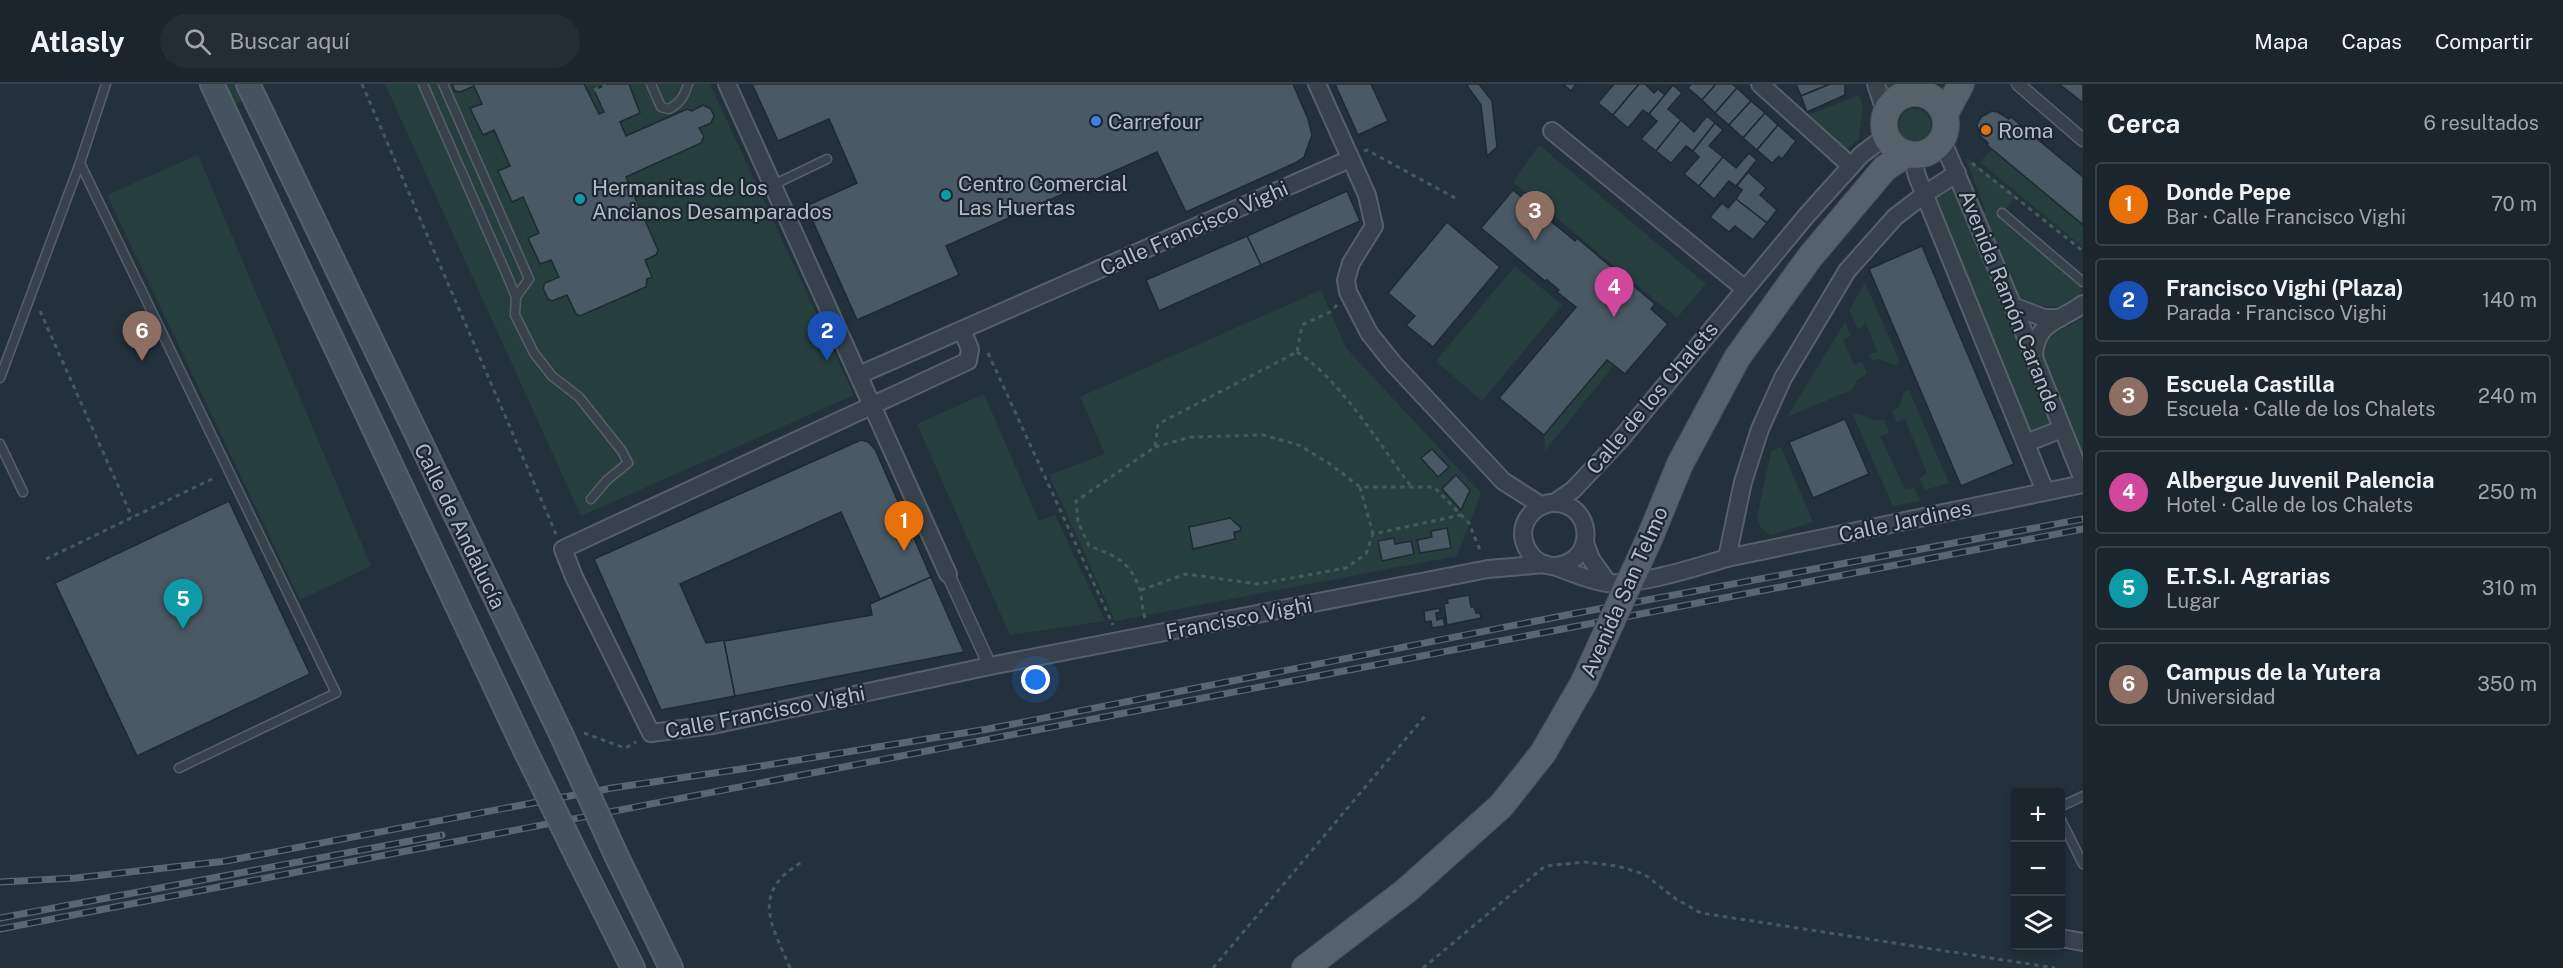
<!DOCTYPE html>
<html lang="es">
<meta charset="utf-8">
<style>
body{margin:0;font-family:"Public Sans",sans-serif;background:#232d35;color:#f1f3f6}
.controls{position:absolute;right:18px;bottom:18px;display:grid;overflow:hidden;border-radius:6px;box-shadow:0 3px 9px #0003}
.controls button{width:54px;height:54px;display:grid;place-items:center;padding:0;border:0;border-bottom:2px solid #384249;background:#1a252d;color:#f1f3f6;font:30px sans-serif}
.you{position:absolute;left:1036px;top:596px;width:21px;height:21px;margin:-15px;border:4px solid #fff;border-radius:50%;background:#1a73e8;box-shadow:0 0 0 9px #1a73e833}
.badge{display:grid;place-items:center;width:39px;height:39px;border-radius:50%;background:#87c2f8;color:#fff;font-size:20px;font-weight:700}
.pin{position:absolute;translate:-50% -50px;filter:drop-shadow(0 2px 3px #0008)}
.pin::after{content:'';position:absolute;top:32px;width:21px;height:18px;background:inherit;clip-path:polygon(0 0,100% 0,50% 100%)}
.list{margin:0;padding:0;list-style:none}
h2{display:flex;justify-content:space-between;align-items:center;height:78px;margin:0;padding:0 24px;font-size:26px}
h2 small{font-size:20px;font-weight:400;color:#9fa5aa}
.list li{display:grid;grid-template-columns:39px 1fr auto;gap:18px;align-items:center;box-sizing:border-box;height:84px;margin:0 12px 12px;padding:0 12px;border:2px solid #384249;border-radius:6px}
.list b{display:block;font-size:22px;white-space:nowrap}
.list p{margin:0;font-size:20px;white-space:nowrap;color:#9fa5aa}
.list em{font-size:20px;font-style:normal;color:#9fa5aa}
.icon{flex:none;width:33px;height:33px;fill:none;stroke:currentColor;stroke-width:2;stroke-linecap:round;stroke-linejoin:round}
.map{position:relative;flex:none;width:2083px;height:884px;overflow:hidden}
header{display:flex;align-items:center;gap:36px;box-sizing:border-box;height:84px;padding:0 30px;background:#1a252d;border-bottom:2px solid #384249}
header strong{font-size:28px}
nav{display:flex;gap:33px;margin-inline-start:auto;font-size:21px}
.search{width:420px;height:54px;background:#232d35;display:flex;align-items:center;gap:15px;box-sizing:border-box;padding:0 21px;border-radius:33px;color:#9fa5aa;font-size:22px}
main{display:flex}
aside{flex:1;background:#1a252d}
.map>svg:first-child{display:block}
.green{fill:#263f3e}
.building{fill:#495965;stroke:#1e2933;stroke-width:1.5}
.lines{fill:none;stroke-linecap:round;stroke-linejoin:round}
.service-casing{stroke:#55606a;stroke-width:11}
.pedestrian-casing{stroke:#55606a;stroke-width:15}
.minor-casing{stroke:#55606a;stroke-width:20}
.secondary-casing{stroke:#55606a;stroke-width:26}
.primary-casing{stroke:#434e58;stroke-width:28}
.path{stroke:#455b5b;stroke-width:3;stroke-dasharray:4.5 4.5;stroke-linecap:butt}
.service{stroke:#37424c;stroke-width:8}
.pedestrian{stroke:#37424c;stroke-width:12}
.minor{stroke:#37424c;stroke-width:16}
.secondary{stroke:#45525f;stroke-width:22}
.primary{stroke:#55626c;stroke-width:26}
.rail-casing{stroke:#596773;stroke-width:7}
.rail{stroke:#1c2731;stroke-width:4.5;stroke-dasharray:14;stroke-linecap:butt}
.secondary-bridge-casing{stroke:#55606a;stroke-width:26;stroke-linecap:butt}
.primary-bridge-casing{stroke:#434e58;stroke-width:28;stroke-linecap:butt}
.secondary-bridge{stroke:#45525f;stroke-width:22}
.primary-bridge{stroke:#55626c;stroke-width:26}
.shop-dot{fill:#3f7fe0;stroke:#1c2731;stroke-width:2}
.food-dot{fill:#e8710a;stroke:#1c2731;stroke-width:2}
.culture-dot{fill:#0f9aa8;stroke:#1c2731;stroke-width:2}
.labels{text-anchor:middle;dominant-baseline:central;stroke-width:4.5;stroke-linejoin:round;paint-order:stroke}
.poi-label{font-size:21px;fill:#b2bdc8;stroke:#1c2731;text-anchor:start}
.street-label{font-size:21px;fill:#b2bdc8;stroke:#1c2731}
</style>
<header>
<strong>Atlasly</strong>
<div class="search"><svg class="icon" aria-label="search" viewBox="0 0 24 24"><circle cx="10" cy="10" r="6"/><path d="M15 15l6 6"/></svg>Buscar aquí</div>
<nav><a>Mapa</a><a>Capas</a><a>Compartir</a></nav>
</header>
<main>
<div class="map">
<svg width="2083" height="884" viewBox="0 0 2083 884">
<rect width="100%" height="100%" fill="#23313c"/>
<!-- green -->
<g class="green">
<path d="M211,0h37l4,11 -27,15z"/>
<path d="M385,0h67l3,7 5,1 14,-6 8,18 -11,5 12,26 11,-5 45,103 -11,5 12,26 11,-4 8,17 -14,6 -2,5 5,11 19,-4 9,19 4,2 66,-29 1,-8 5,-2 -7,-17 -19,-83 77,-41 -4,-8 12,-5 3,-7 -3,-7 -8,-4 -11,6 -5,-2 -61,27 -6,-14 20,-9 -11,-29h81l144,311 -273,121z"/>
<path d="M584,0h24l-14,6 10,22 -6,1z"/>
<path d="M1876,0h31l3,9 -15,7 -9,14z"/>
<path d="M1859,11l4,11 -4,32 -12,12 -38,-35z"/>
<circle cx="1915" cy="41" r="16"/>
<path d="M1539,61l167,139 -29,34 -164,-136z"/>
<path d="M1992,65l91,77v21l-103,-85z"/>
<path d="M198,71l173,411 -71,34 -193,-405z"/>
<path d="M1965,73l51,39 -14,17 81,69c0,34 -50,29 -68,10l-33,-79 4,-2z"/>
<path d="M1957,89l105,256 -36,14 -101,-249z"/>
<path d="M1515,182l47,39 -80,96 -46,-40z"/>
<path d="M1865,199l35,79 -6,3 -14,-6 -8,1 -3,-5 8,-4 -11,-27 -8,5 -9,-19z"/>
<path d="M1321,206l25,58 135,145 -24,63 -342,65 -66,-146 56,-21 -25,-57z"/>
<path d="M2083,235v135l-41,-101c4,-20 24,-25 41,-34z"/>
<path d="M1845,238l6,14 -8,4 11,25 8,-3 5,12 -11,7 -4,9 -65,27z"/>
<path d="M1607,276l7,5 -69,86 -1,-16z"/>
<path d="M1909,306l40,93 -24,7 -6,-12 8,-5 -22,-54 -8,3 -5,-11 7,-4 5,-15z"/>
<path d="M984,310l55,127 16,-6 50,106 -95,14 -93,-211z"/>
<path d="M1859,330l15,6h10l6,13 -10,3 25,53 9,-1 7,13 -28,5 -40,-91z"/>
<path d="M1781,363l32,75 -41,13c-9,-3 -14,-9 -15,-18l14,-65z"/>
</g>
<!-- building -->
<g class="building">
<path d="M452,0h132l15,30 5,-2 -10,-22 14,-6h21l11,29 -20,9 6,14 61,-27 5,2 11,-6 8,4 3,7 -3,7 -12,5 5,8 -3,7 -75,34 32,73 -2,5 -11,5 7,17 -5,2 -1,8 -66,29 -4,-2 -9,-19 -15,6 -4,-2 -5,-11 2,-5 14,-6 -8,-17 -11,4 -12,-26 11,-5 -16,-36 -11,5 -14,-31 12,-5 -16,-36 -11,5 -13,-27 12,-4 -8,-18 -14,6 -5,-1z"/>
<path d="M752,0h541l15,35 4,16 -8,22 -9,6 -109,49 -29,-60 -211,94 13,29 -102,45 -51,-114 51,-23 -28,-64 -51,22z"/>
<path d="M1335,0h36l17,37 -30,14z"/>
<path d="M1466,0h13l13,17 5,46 -10,9 -6,-51z"/>
<path d="M1563,0h13l-5,7z"/>
<path d="M1614,0h25l-26,31 -15,-12z"/>
<path d="M1639,0h6l9,9 4,-4 7,6 -16,19 -6,-4 -15,18 -15,-13z"/>
<path d="M1691,0h25l-14,16 -14,-12z"/>
<path d="M1716,0h16l5,4 -22,25 -13,-13z"/>
<path d="M1796,0h34l-29,12z"/>
<path d="M1830,0h15v11l-38,17 -6,-16z"/>
<path d="M2059,0h24v19z"/>
<path d="M1673,1l9,8 -14,16 13,11 -25,31 -15,-12 16,-18 -8,-7z"/>
<path d="M1737,4l14,13 -22,24 -14,-12z"/>
<path d="M1751,17l14,12 -22,25 -14,-13z"/>
<path d="M1992,27l6,1 11,7 2,-2 72,60v48l-96,-80 1,-2 -8,-7 -3,-11 4,-8z"/>
<path d="M1765,29l13,12 -21,25 -14,-12z"/>
<path d="M1707,32l8,7 -22,28 -7,-5 -15,17 -15,-12 25,-31 13,12z"/>
<path d="M1715,39l8,7 -14,16 14,11 -24,29 -15,-12 15,-17 -6,-6z"/>
<path d="M1778,41l18,16 -14,18 -3,-3 -7,7 -15,-13z"/>
<path d="M1749,69l8,7 -21,26 -7,-5 -15,18 -15,-13 24,-29 13,11z"/>
<path d="M1748,88l18,16 -6,7 17,15 -10,13 -31,-24 6,-9 -5,-4z"/>
<path d="M1513,106l62,51 2,-3 78,66 -4,5 17,15 -43,50 -18,-14 -63,75 -45,-37 77,-91 -19,-15 2,-2 -12,-10 -2,1 -64,-53z"/>
<path d="M1347,107l13,30 -99,44 -14,-29z"/>
<path d="M1736,115l31,24 -14,17 -18,-14 -6,6 -19,-15 12,-14 6,5z"/>
<path d="M1447,138l53,45 -67,80 -27,-22 9,-9 -27,-23z"/>
<path d="M1247,152l14,29 -102,46 -13,-31z"/>
<path d="M1922,162l92,218 -53,22 -92,-217z"/>
<path d="M1845,335l24,55 -56,24 -24,-56z"/>
<path d="M861,356l7,2 7,7 56,128 -51,22 -39,-87 -161,72 26,59 18,-3 11,56 -74,14 -67,-151z"/>
<path d="M1432,365l17,18 -11,10 -17,-19z"/>
<path d="M1456,391l14,15 -9,20 -19,-21z"/>
<path d="M229,417l81,173 -173,82 -82,-173z"/>
<path d="M1230,434l11,10 -1,3 -6,1 1,7 -42,10 -4,-22z"/>
<path d="M1447,444l4,20 -31,5 -3,-13 15,-3 -1,-6z"/>
<path d="M1394,454l1,6 16,-3 3,13 -32,7 -4,-20z"/>
<path d="M931,493l33,75 -229,44 -11,-55 148,-26 -2,-11z"/>
<path d="M1469,511l2,12h3l2,6h4l1,5 -34,7 -3,-21 4,-1 -1,-4z"/>
<path d="M1440,524v4l-4,1 1,7 6,-2 2,8 -13,2 -1,-7 -6,1 -1,-11z"/>
</g>
<g class="lines">
<defs>
<g id="service">
<path d="M423,0l86,196 7,17 -1,18 19,38 18,23 27,21 43,54 6,12 -21,17 -16,19"/>
<path d="M443,0l86,195 -13,18"/>
<path d="M651,0l10,23 8,2c11,-6 15,-12 19,-25"/>
<path d="M80,79l256,530 -157,75"/>
<path d="M773,101l54,-26"/>
<path d="M2002,129l81,69"/>
<path d="M0,294l80,-215 26,-79"/>
<path d="M0,360l23,48"/>
<path d="M2060,723l23,-11"/>
<path d="M2060,734l23,46"/>
</g>
<g id="pedestrian">
<path d="M2018,0l65,56"/>
<path d="M948,490l42,92"/>
</g>
<g id="minor">
<path d="M727,0l221,490"/>
<path d="M1317,0l50,111 7,31 -23,37 -5,17 2,12 21,41 24,30 110,118 39,25"/>
<path d="M1760,0l91,82"/>
<path d="M1876,0l10,30"/>
<path d="M1907,0l3,9"/>
<path d="M1552,47l193,158"/>
<path d="M1942,56l81,190 60,150"/>
<path d="M1912,72l5,20 128,315"/>
<path d="M2013,222l31,12h16"/>
<path d="M962,246l8,19 -2,12 -405,188 11,28 77,156 62,-8 277,-59 498,-97 57,-5"/>
<path d="M2034,272c2,-35 25,-34 49,-52"/>
<path d="M859,291l491,-216"/>
<path d="M2026,359l36,-14"/>
<path d="M1554,419l19,-13 47,-50 187,-225 54,-60 25,-19"/>
<path d="M1585,459l6,16 17,24"/>
<path d="M1727,474l16,-76 17,-53 23,-51 64,-107 48,-54 30,-23 32,-21"/>
<path d="M1556,482c43,-5 37,-66 -5,-63 -10,1 -20,8 -25,18 -8,17 2,38 20,44 5,1 9,1 13,3 16,6 31,13 48,15 30,3 90,-16 120,-25l356,-74"/>
<path d="M2060,854l23,4"/>
</g>
<g id="secondary">
<path d="M212,0l313,666"/>
<path d="M248,0l313,650"/>
<path d="M617,773l54,111"/>
<path d="M579,776l54,108"/>
</g>
<g id="primary">
<circle cx="1915" cy="40" r="31"/>
<path d="M1945,30l16,-30"/>
<path d="M1650,453l30,-73 57,-106 73,-101 75,-89 22,-14"/>
<path d="M1305,884l102,-78 94,-84 42,-53 41,-71"/>
</g>
</defs>
<!-- service casing -->
<use href="#service" class="service-casing"/>
<!-- pedestrian casing -->
<use href="#pedestrian" class="pedestrian-casing"/>
<!-- minor casing -->
<use href="#minor" class="minor-casing"/>
<!-- secondary casing -->
<use href="#secondary" class="secondary-casing"/>
<!-- primary casing -->
<use href="#primary" class="primary-casing"/>
<!-- path -->
<g class="path">
<path d="M362,0l194,450"/>
<path d="M594,6l14,-6"/>
<path d="M1364,67l3,-1 88,48"/>
<path d="M1972,79l111,88"/>
<path d="M40,227l92,206"/>
<path d="M1297,268c43,27 82,92 113,133"/>
<path d="M988,269l125,272"/>
<path d="M1155,363l36,-10 72,-2 36,10 31,19 30,23h74l35,36 12,30"/>
<path d="M1360,403l13,47"/>
<path d="M46,475l170,-82"/>
<path d="M1141,506l45,-16 72,10 88,-16 20,-14 7,-20 88,-19"/>
<path d="M1145,534c-3,-9 -3,-19 -5,-28 -10,-29 -24,-34 -51,-44l-11,-24 -2,-21 79,-54 3,-23 139,-72 5,-27 28,-13 7,-7"/>
<path d="M584,649l41,15 11,-6"/>
<path d="M790,884c-19,-45 -40,-75 12,-106"/>
<path d="M1213,884l212,-252"/>
<path d="M1423,884l122,-102 40,-4 32,4 27,8 32,25 25,14 354,55"/>
</g>
<!-- service -->
<use href="#service" class="service"/>
<!-- pedestrian -->
<use href="#pedestrian" class="pedestrian"/>
<!-- minor -->
<use href="#minor" class="minor"/>
<!-- secondary -->
<use href="#secondary" class="secondary"/>
<!-- primary -->
<use href="#primary" class="primary"/>
<defs>
<g id="rail">
<path d="M0,798l76,-4 150,-17 386,-73 143,-21 233,-38 589,-116 506,-94"/>
<path d="M0,834l442,-83"/>
<path d="M0,845l2083,-400"/>
</g>
</defs>
<!-- rail casing -->
<use href="#rail" class="rail-casing"/>
<!-- rail -->
<use href="#rail" class="rail"/>
<defs>
<g id="secondary-bridge">
<path d="M561,650l56,123"/>
<path d="M525,666l54,110"/>
</g>
<path id="primary-bridge" d="M1584,598l66,-145"/>
</defs>
<!-- secondary-bridge casing -->
<use href="#secondary-bridge" class="secondary-bridge-casing"/>
<!-- primary-bridge casing -->
<use href="#primary-bridge" class="primary-bridge-casing"/>
<!-- secondary-bridge -->
<use href="#secondary-bridge" class="secondary-bridge"/>
<!-- primary-bridge -->
<use href="#primary-bridge" class="primary-bridge"/>
</g>
<!-- markers -->
<circle class="shop-dot" cx="1096" cy="37" r="6"/>
<circle class="food-dot" cx="1986" cy="46" r="6"/>
<g class="culture-dot">
<circle cx="946" cy="111" r="6"/>
<circle cx="580" cy="115" r="6"/>
</g>
<g class="labels">
<!-- poi labels -->
<g class="poi-label">
<text x="1108" y="37">Carrefour</text>
<text x="1998" y="46">Roma</text>
<text x="958" y="99">Centro Comercial<tspan x="958" dy="24">Las Huertas</tspan></text>
<text x="592" y="103">Hermanitas de los<tspan x="592" dy="24">Ancianos Desamparados</tspan></text>
</g>
<!-- street labels -->
<g class="street-label">
<text transform="translate(1194 144) rotate(-24)">Calle Francisco Vighi</text>
<text transform="translate(2010 217) rotate(68)">Avenida Ramón Carande</text>
<text transform="translate(1652 314) rotate(-50)">Calle de los Chalets</text>
<text transform="translate(1905 437) rotate(-12)">Calle Jardines</text>
<text transform="translate(460 442) rotate(64)">Calle de Andalucía</text>
<text transform="translate(1624 508) rotate(-66)">Avenida San Telmo</text>
<text transform="translate(1239 534) rotate(-11)">Francisco Vighi</text>
<text transform="translate(765 628) rotate(-11)">Calle Francisco Vighi</text>
</g>
</g>
</svg>
<div class="controls">
<button>+</button>
<button>−</button>
<button><svg class="icon" aria-label="layers" viewBox="0 0 24 24"><path d="M12 4l9 5-9 5-9-5zM3 14l9 5 9-5"/></svg></button>
</div>
<div class="you"></div>
<div class="pin badge" style="left:904px;top:467px;background:#e8710a">1</div>
<div class="pin badge" style="left:827px;top:277px;background:#1a4fb4">2</div>
<div class="pin badge" style="left:1535px;top:157px;background:#8d6e63">3</div>
<div class="pin badge" style="left:1614px;top:233px;background:#d1479c">4</div>
<div class="pin badge" style="left:183px;top:545px;background:#0f9aa8">5</div>
<div class="pin badge" style="left:142px;top:277px;background:#8d6e63">6</div>
</div>
<aside>
<h2>Cerca<small>6 resultados</small></h2>
<ul class="list">
<li><span class="badge" style="background:#e8710a">1</span><div><b>Donde Pepe</b><p>Bar · Calle Francisco Vighi</p></div><em>70 m</em></li>
<li><span class="badge" style="background:#1a4fb4">2</span><div><b>Francisco Vighi (Plaza)</b><p>Parada · Francisco Vighi</p></div><em>140 m</em></li>
<li><span class="badge" style="background:#8d6e63">3</span><div><b>Escuela Castilla</b><p>Escuela · Calle de los Chalets</p></div><em>240 m</em></li>
<li><span class="badge" style="background:#d1479c">4</span><div><b>Albergue Juvenil Palencia</b><p>Hotel · Calle de los Chalets</p></div><em>250 m</em></li>
<li><span class="badge" style="background:#0f9aa8">5</span><div><b>E.T.S.I. Agrarias</b><p>Lugar</p></div><em>310 m</em></li>
<li><span class="badge" style="background:#8d6e63">6</span><div><b>Campus de la Yutera</b><p>Universidad</p></div><em>350 m</em></li>
</ul>
</aside>
</main>
